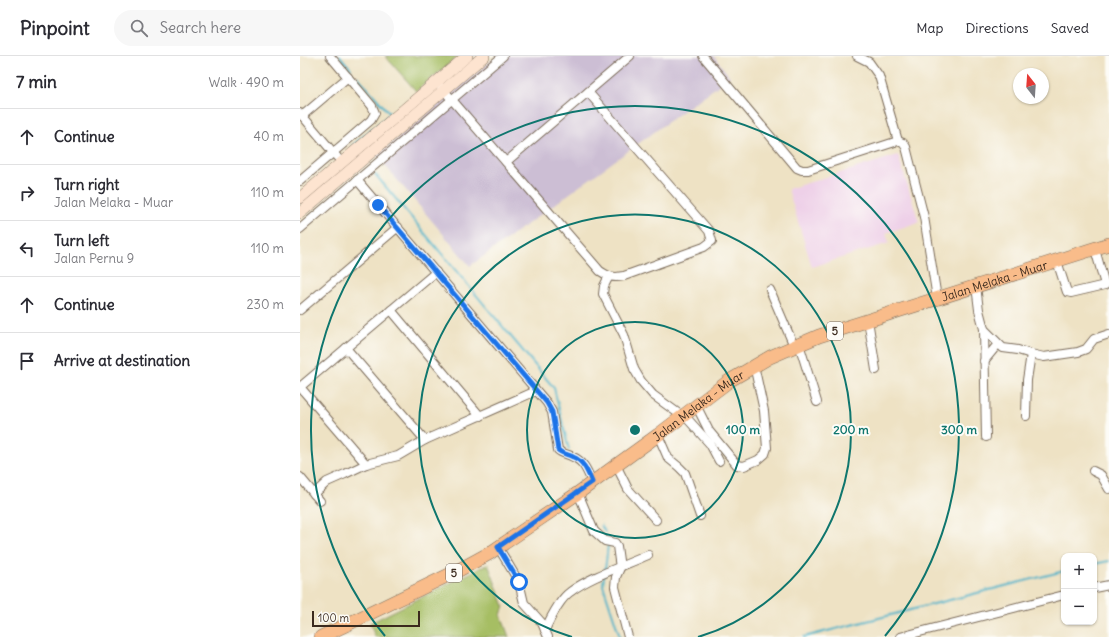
<!DOCTYPE html>
<meta charset="utf-8">
<style>
body{margin:0;font-family:Delius,sans-serif;background:#f7f7f7;color:#2b2b33}
.controls{position:absolute;right:12px;bottom:12px;display:grid;overflow:hidden;border-radius:8px;box-shadow:0 1px 3px #0004}
.controls button{width:36px;height:36px;display:grid;place-items:center;padding:0;border:0;border-bottom:1px solid #e1e1e2;background:#fff;color:#2b2b33;font:20px sans-serif}
.compass{position:absolute;left:713px;top:12px;width:36px;height:36px;border-radius:50%;background:#fff;box-shadow:0 1px 3px #0004;rotate:343deg}
.scale{position:absolute;left:12px;bottom:10px;width:108px;box-sizing:border-box;padding-left:4px;border:2px solid #3b2a1e;border-top:0;font-size:11px;line-height:14px;white-space:nowrap;color:#3b2a1e;-webkit-text-stroke:3px #fdfcf7;paint-order:stroke}
.stop{position:absolute;width:12px;height:12px;margin:-9px;border:3px solid #1a73e8;border-radius:50%;background:#fff}
.stop.end{background:#1a73e8;border-color:#fff;box-shadow:0 1px 4px #0008}
.list{margin:0;padding:0;list-style:none}
h2{display:flex;justify-content:space-between;align-items:center;height:52px;margin:0;padding:0 16px;font-size:17px}
h2 small{font-size:13px;font-weight:400;color:#7c7c81}
.list li{display:grid;grid-template-columns:26px 1fr auto;gap:12px;align-items:center;box-sizing:border-box;height:56px;padding:0 16px;border-top:1px solid #e1e1e2}
.list b{display:block;font-size:15px;white-space:nowrap}
.list p{margin:0;font-size:13px;white-space:nowrap;color:#7c7c81}
.list em{font-size:13px;font-style:normal;color:#7c7c81}
.icon{flex:none;width:22px;height:22px;fill:none;stroke:currentColor;stroke-width:2;stroke-linecap:round;stroke-linejoin:round}
.map{position:relative;flex:none;width:809px;height:581px;overflow:hidden}
header{display:flex;align-items:center;gap:24px;box-sizing:border-box;height:56px;padding:0 20px;background:#fff;border-bottom:1px solid #e1e1e2}
header strong{font-size:19px}
nav{display:flex;gap:22px;margin-inline-start:auto;font-size:14px}
.search{width:280px;height:36px;background:#f7f7f7;display:flex;align-items:center;gap:10px;box-sizing:border-box;padding:0 14px;border-radius:22px;color:#7c7c81;font-size:15px}
main{display:flex}
aside{flex:1;background:#fff}
.map>svg:first-child{display:block}
.built{fill:#eed0e8}
.industrial{fill:#ccbed4}
.green{fill:#a6be64;stroke:#707441}
.lines{fill:none;stroke-linecap:round;stroke-linejoin:round}
.stream{stroke:#4bb3c9;stroke-width:2}
.street-casing{stroke:#7a6a58;stroke-width:10}
.secondary-casing{stroke:#7a6a58;stroke-width:12}
.primary-casing{stroke:#7a6a58;stroke-width:14}
.street{stroke:#fff;stroke-width:8}
.secondary{stroke:#fde4d0;stroke-width:11}
.primary{stroke:#f9bc8a;stroke-width:13}
.route{stroke:#1a73e8;stroke-width:5}
.ring{fill:none;stroke:#0f766e;stroke-width:2}
.labels{text-anchor:middle;dominant-baseline:central;stroke-width:4;stroke-linejoin:round;paint-order:stroke}
.shield{fill:#fdfcf7;stroke:#75695f;stroke-width:1}
.shield-label{font-size:11px;font-weight:bold;fill:#3b2a1e}
.street-label{font-size:12px;fill:#3b2a1e;stroke:#fdfcf7}
.centre{fill:#0f766e;stroke:#fdfcf7;stroke-width:2}
.ring-label{font-size:12px;text-anchor:middle;font-weight:bold;fill:#0f766e;stroke:#fdfcf7;stroke-width:4;stroke-linejoin:round;paint-order:stroke}
</style>
<header>
<strong>Pinpoint</strong>
<div class="search"><svg class="icon" aria-label="search" viewBox="0 0 24 24"><circle cx="10" cy="10" r="6"/><path d="M15 15l6 6"/></svg>Search here</div>
<nav><a>Map</a><a>Directions</a><a>Saved</a></nav>
</header>
<main>
<aside>
<h2>7 min<small>Walk · 490 m</small></h2>
<ul class="list">
<li><svg class="icon" aria-label="ahead" viewBox="0 0 24 24"><path d="M12 20V5M6 11l6-6 6 6"/></svg><div><b>Continue</b></div><em>40 m</em></li>
<li><svg class="icon" aria-label="right" viewBox="0 0 24 24"><path d="M7 20v-9h11M14 6l5 5-5 5"/></svg><div><b>Turn right</b><p>Jalan Melaka - Muar</p></div><em>110 m</em></li>
<li><svg class="icon" aria-label="left" viewBox="0 0 24 24"><path d="M17 20v-9H6M10 6l-5 5 5 5"/></svg><div><b>Turn left</b><p>Jalan Pernu 9</p></div><em>110 m</em></li>
<li><svg class="icon" aria-label="ahead" viewBox="0 0 24 24"><path d="M12 20V5M6 11l6-6 6 6"/></svg><div><b>Continue</b></div><em>230 m</em></li>
<li><svg class="icon" aria-label="arrive" viewBox="0 0 24 24"><path d="M6 21V4h12l-3 4 3 4H6"/></svg><div><b>Arrive at destination</b></div></li>
</ul>
</aside>
<div class="map">
<svg width="809" height="581" viewBox="0 0 809 581">
<rect width="100%" height="100%" fill="#fdfcf7"/>
<filter id="ink" filterUnits="userSpaceOnUse"><feTurbulence type="fractalNoise" baseFrequency=".025" numOctaves="2"/><feDisplacementMap in="SourceGraphic" scale="8" xChannelSelector="R" yChannelSelector="G"/><feConvolveMatrix kernelMatrix="1 2 1 2 8 2 1 2 1" color-interpolation-filters="sRGB"/></filter>
<filter id="wash" filterUnits="userSpaceOnUse"><feTurbulence type="fractalNoise" baseFrequency=".012" numOctaves="4" result="noise"/><feDisplacementMap in="SourceGraphic" scale="16" xChannelSelector="R" yChannelSelector="G"/><feGaussianBlur stdDeviation="0.9" result="paint"/><feColorMatrix in="noise" values="0 0 0 0 0 0 0 0 0 0 0 0 0 0 0 0 0 1.4 0 .05"/><feComposite in="paint" operator="in"/></filter>
<g filter="url(#wash)">
<rect width="100%" height="100%" fill="#eee2c4"/>
<!-- built -->
<path class="built" d="M598,99l21,67 -33,11 3,10 -77,24 -24,-78z"/>
<!-- industrial -->
<path class="industrial" d="M197,0h217l16,21 -260,189 -93,-110z"/>
<!-- green -->
<g class="green">
<path d="M85,0h74l-43,35z"/>
<path d="M188,508l16,42 -3,9 8,22h-134l-5,-14z"/>
</g>
<g class="lines">
<!-- stream -->
<g class="stream">
<path d="M40,0l11,13"/>
<path d="M53,89l37,-31 -32,-37"/>
<path d="M75,118l179,214 15,62"/>
<path d="M301,469l4,7"/>
<path d="M794,508l15,-3"/>
<path d="M305,514l3,-25"/>
<path d="M304,520l-1,9 17,52"/>
<path d="M504,581l260,-66"/>
</g>
</g>
</g>
<g filter="url(#ink)">
<g class="lines">
<defs>
<g id="street">
<path d="M403,0l94,112 5,2h6l90,-29 5,2 3,4 18,70 13,81"/>
<path d="M557,0l12,6 10,14 19,65"/>
<path d="M141,31l159,184c9,6 14,7 24,5l80,-29 8,-6 -3,-10 -121,-139"/>
<path d="M0,57l37,44"/>
<path d="M2,60l46,-39"/>
<path d="M206,106l124,-106"/>
<path d="M57,124l190,223 5,9 6,38c4,4 10,4 15,7 11,4 15,16 19,25"/>
<path d="M0,125l71,-61 4,-7 -3,-7 -42,-50"/>
<path d="M0,173l203,-173"/>
<path d="M757,205l10,31 4,1 34,-8 -10,-36"/>
<path d="M309,220l-5,10 -1,8 21,41 10,34 7,12 12,14 29,21"/>
<path d="M676,230l3,24 5,19 19,19 15,2 13,4 13,3 34,-5 8,-3 8,-10 15,-5"/>
<path d="M470,234l24,56"/>
<path d="M0,254l98,-83"/>
<path d="M91,254l89,106"/>
<path d="M568,264l8,50"/>
<path d="M684,273l2,108"/>
<path d="M499,288l18,58"/>
<path d="M46,292l79,92"/>
<path d="M684,305l14,-17"/>
<path d="M0,331l136,-115"/>
<path d="M0,331l66,77"/>
<path d="M396,349l13,26 28,34 7,1 14,-6 7,-6 2,-6 -3,-37 -10,-46"/>
<path d="M384,359l26,29 9,17"/>
<path d="M726,360l1,-36 4,-26"/>
<path d="M358,379l10,23 11,9 6,6 15,43"/>
<path d="M316,409l12,24 28,31"/>
<path d="M793,415l8,4 8,14"/>
<path d="M0,421l20,24"/>
<path d="M278,437l16,38 11,10 10,2 2,3 3,22 -4,9 -1,10 13,50"/>
<path d="M14,438l13,-12 18,-8 21,-10 32,-8 27,-16 27,-12 84,-37"/>
<path d="M198,491l21,35 5,21 18,20 6,14"/>
<path d="M794,532l15,-3"/>
<path d="M245,574c5,-11 15,-31 25,-38 21,-16 54,-26 78,-37"/>
<path d="M600,581l164,-42"/>
</g>
<g id="secondary">
<path d="M0,142l167,-142"/>
<path d="M0,157l184,-157"/>
</g>
<g id="primary">
<path id="s1" d="M21,581l138,-67 31,-17 88,-60 80,-58 71,-54 41,-24 49,-21 290,-92"/>
</g>
</defs>
<!-- street casing -->
<use href="#street" class="street-casing"/>
<!-- secondary casing -->
<use href="#secondary" class="secondary-casing"/>
<!-- primary casing -->
<use href="#primary" class="primary-casing"/>
<!-- street -->
<use href="#street" class="street"/>
<!-- secondary -->
<use href="#secondary" class="secondary"/>
<!-- primary -->
<use href="#primary" class="primary"/>
</g>
</g>
<g class="lines" filter="url(#ink)">
<!-- route -->
<path class="route" d="M78,149l169,198 5,9 6,38c4,4 10,4 15,7 11,4 15,16 19,25l-94,65 21,35"/>
</g>
<!-- distance rings -->
<g class="ring">
<circle cx="335" cy="374" r="108"/>
<path d="M272 581A216 216 0 1 1 398 581"/>
<path d="M85 580A324 324 0 1 1 585 580"/>
</g>
<g class="labels">
<!-- shield labels -->
<g class="shield">
<rect x="527" y="266" width="16" height="18" rx="3"/>
<rect x="146" y="508" width="16" height="18" rx="3"/>
</g>
<g class="shield-label">
<text x="535" y="275">5</text>
<text x="154" y="517">5</text>
</g>
<!-- street labels -->
<g class="street-label">
<text stroke="none"><textPath href="#s1" startOffset="768">Jalan Melaka - Muar</textPath></text>
<text stroke="none"><textPath href="#s1" startOffset="444">Jalan Melaka - Muar</textPath></text>
</g>
</g>
<circle cx="335" cy="374" r="6" class="centre"/>
<g class="ring-label">
<text x="443" y="378">100 m</text>
<text x="551" y="378">200 m</text>
<text x="659" y="378">300 m</text>
</g>
</svg>
<div class="controls">
<button>+</button>
<button>−</button>
</div>
<svg class="compass" viewBox="-18 -18 36 36"><path d="M0-13l5 13h-10z" fill="#e53935"/><path d="M0 13l5-13h-10z" fill="#7c7c81"/></svg>
<div class="scale">100 m</div>
<div class="stop" style="left:219px;top:526px"></div>
<div class="stop end" style="left:78px;top:149px"></div>
</div>
</main>
